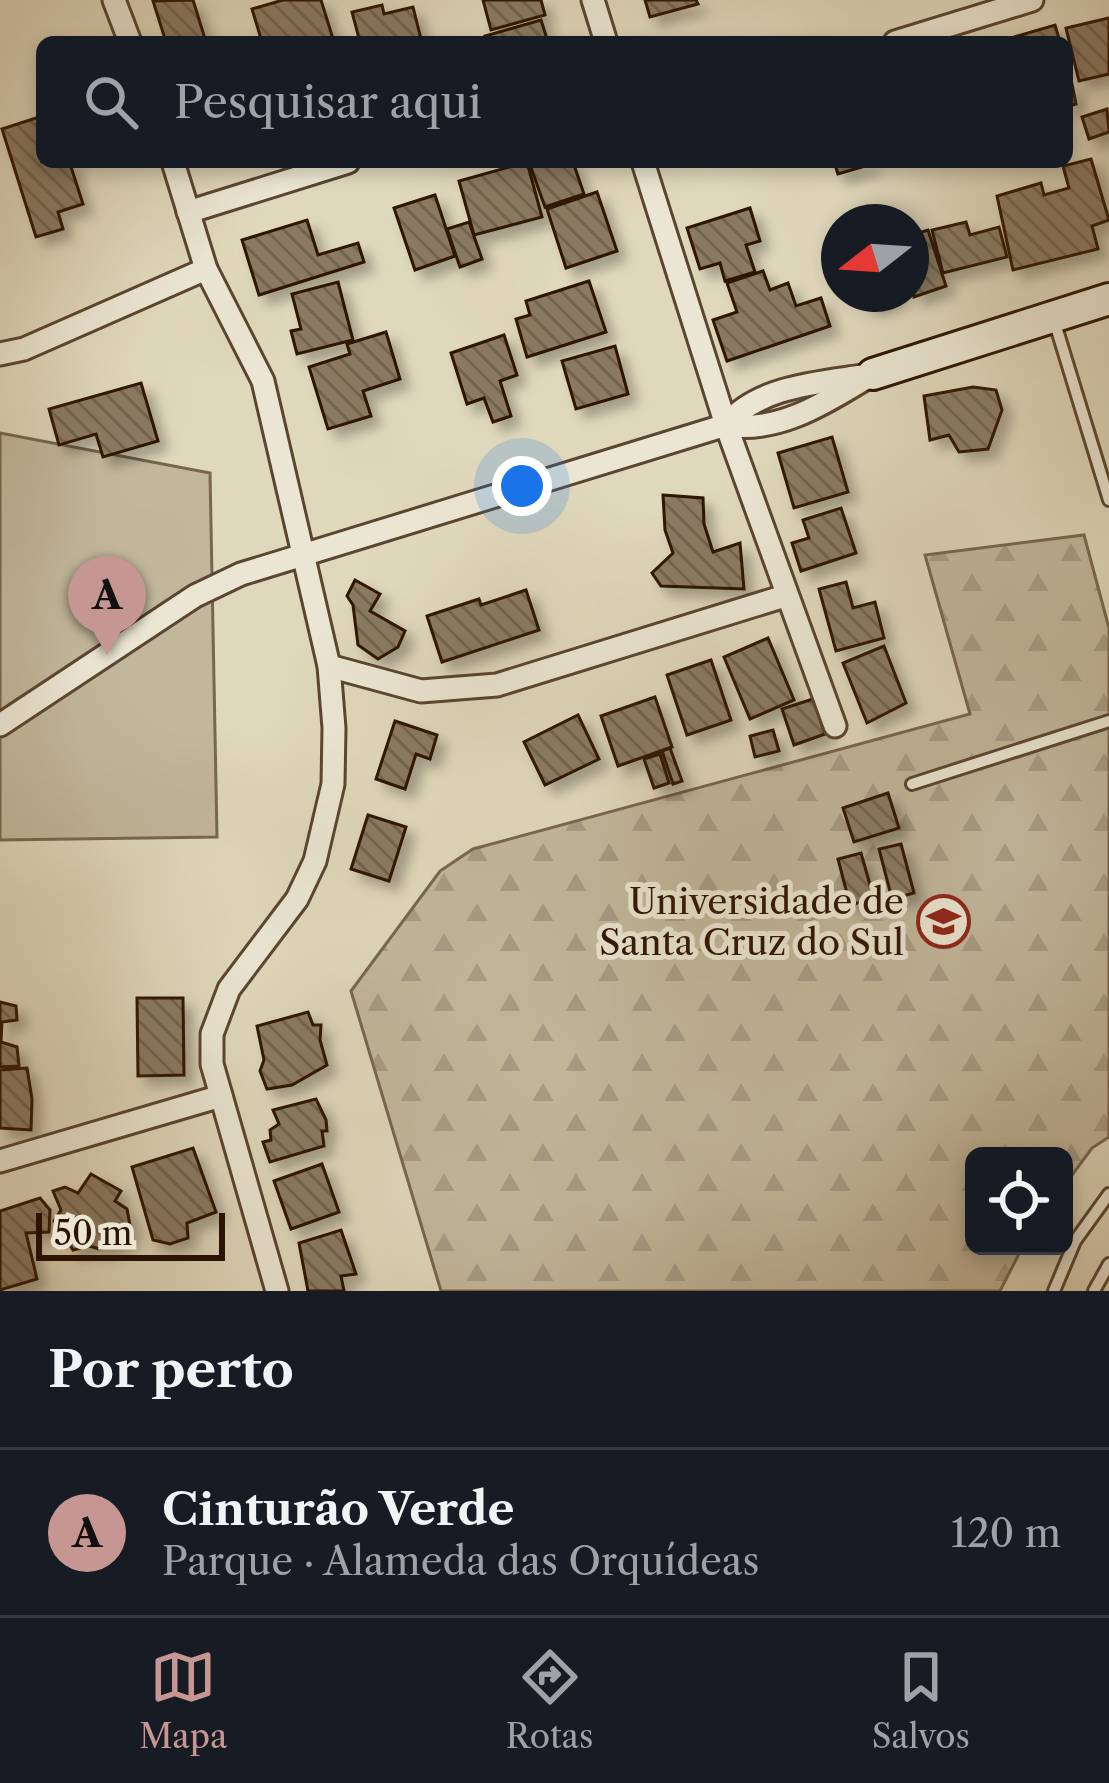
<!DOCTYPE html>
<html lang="pt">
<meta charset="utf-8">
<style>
body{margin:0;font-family:"Libre Caslon Text",serif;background:#242831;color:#f1f3f6}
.controls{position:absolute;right:36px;bottom:36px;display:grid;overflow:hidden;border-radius:18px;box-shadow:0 6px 18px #0003}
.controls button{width:108px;height:108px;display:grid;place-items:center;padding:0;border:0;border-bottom:3px solid #363941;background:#171b24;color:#f1f3f6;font:60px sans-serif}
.compass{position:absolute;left:821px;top:204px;width:108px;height:108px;border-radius:50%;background:#171b24;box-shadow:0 6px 18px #0003;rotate:253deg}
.scale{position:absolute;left:36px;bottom:30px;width:189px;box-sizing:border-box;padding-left:12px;border:6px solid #2d1402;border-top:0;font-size:33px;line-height:42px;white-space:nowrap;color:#2d1402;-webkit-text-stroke:9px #ebe6d3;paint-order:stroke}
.you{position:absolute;left:522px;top:486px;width:42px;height:42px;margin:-30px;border:9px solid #fff;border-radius:50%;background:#1a73e8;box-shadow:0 0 0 18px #1a73e833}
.badge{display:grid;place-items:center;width:78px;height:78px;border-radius:50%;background:#c59692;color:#111;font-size:39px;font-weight:700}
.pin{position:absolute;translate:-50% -99px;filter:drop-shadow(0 3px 6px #0008)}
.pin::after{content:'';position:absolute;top:63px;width:42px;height:36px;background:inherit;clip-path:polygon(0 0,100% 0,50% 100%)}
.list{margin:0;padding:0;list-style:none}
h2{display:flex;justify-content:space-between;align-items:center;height:156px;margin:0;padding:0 48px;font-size:51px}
h2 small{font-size:39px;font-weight:400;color:#9ea1a6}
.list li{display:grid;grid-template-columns:78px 1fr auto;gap:36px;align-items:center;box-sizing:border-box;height:168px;padding:0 48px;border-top:3px solid #363941}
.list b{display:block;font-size:45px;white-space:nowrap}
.list p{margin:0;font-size:39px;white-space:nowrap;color:#9ea1a6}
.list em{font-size:39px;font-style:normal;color:#9ea1a6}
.icon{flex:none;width:66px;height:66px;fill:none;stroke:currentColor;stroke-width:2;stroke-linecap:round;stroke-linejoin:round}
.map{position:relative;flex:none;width:1109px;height:1291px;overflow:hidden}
.search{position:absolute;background:#171b24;box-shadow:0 6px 18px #0003;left:36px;right:36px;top:36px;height:132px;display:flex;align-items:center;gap:30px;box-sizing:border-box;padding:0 42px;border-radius:18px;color:#9ea1a6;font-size:45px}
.sheet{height:324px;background:#171b24}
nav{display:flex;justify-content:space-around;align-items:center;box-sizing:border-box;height:168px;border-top:3px solid #363941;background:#171b24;font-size:33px;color:#9ea1a6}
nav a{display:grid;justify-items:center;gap:6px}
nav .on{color:#c59692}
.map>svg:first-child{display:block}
.green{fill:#c2b79c;stroke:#78664f;stroke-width:3}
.forest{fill:url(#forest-firs);stroke:#78664f;stroke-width:3}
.building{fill:url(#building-back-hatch);stroke:#2d1402;stroke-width:3;filter:url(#shadow)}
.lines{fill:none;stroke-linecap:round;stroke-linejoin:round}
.lane-casing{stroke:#5a4530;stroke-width:16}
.street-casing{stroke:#5a4530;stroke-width:27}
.secondary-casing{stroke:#2d1402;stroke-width:36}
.lane{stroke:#ebe6d3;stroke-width:10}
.street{stroke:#ebe6d3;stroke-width:21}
.secondary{stroke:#ebe6d3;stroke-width:30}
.labels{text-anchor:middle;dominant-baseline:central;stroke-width:10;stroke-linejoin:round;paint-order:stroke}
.poi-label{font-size:36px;fill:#2d1402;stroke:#ebe6d3;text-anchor:end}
</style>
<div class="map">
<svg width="1109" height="1291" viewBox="0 0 1109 1291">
<defs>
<pattern id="forest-firs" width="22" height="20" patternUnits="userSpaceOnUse" patternTransform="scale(3)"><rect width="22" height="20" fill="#c2b79c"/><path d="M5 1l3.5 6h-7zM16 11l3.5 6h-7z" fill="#a79c85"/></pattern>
<pattern id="building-back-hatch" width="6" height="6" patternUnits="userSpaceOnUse" patternTransform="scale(3)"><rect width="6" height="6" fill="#8a7a63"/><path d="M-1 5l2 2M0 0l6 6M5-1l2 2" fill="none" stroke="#71634f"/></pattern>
<filter id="shadow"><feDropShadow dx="9" dy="9" stdDeviation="6" flood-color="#0004"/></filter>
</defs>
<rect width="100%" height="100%" fill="#e0d8bc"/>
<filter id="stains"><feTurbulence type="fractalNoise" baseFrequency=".00167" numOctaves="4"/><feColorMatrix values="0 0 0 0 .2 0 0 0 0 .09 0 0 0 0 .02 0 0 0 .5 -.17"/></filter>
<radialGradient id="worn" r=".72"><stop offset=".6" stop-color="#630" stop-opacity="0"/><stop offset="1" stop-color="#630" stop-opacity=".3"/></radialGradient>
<!-- green -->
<path class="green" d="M0,433l210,40 7,364 -217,3z"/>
<!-- forest -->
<path class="forest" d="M1084,535l25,93v509l-17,11 -28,38v-30h-90v90h49l-23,45h-559l-90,-300 89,-120 33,-22 497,-135 -45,-159z"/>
<!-- building -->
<g class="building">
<path d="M193,0l13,42h-40l-13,-41z"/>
<path d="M283,0h38l13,42h-72l-10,-33z"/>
<path d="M483,0h58l4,15 -54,15z"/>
<path d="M645,0h51l2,4 -48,13z"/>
<path d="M382,5l2,9 29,-7 8,32 -61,3 -8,-30z"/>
<path d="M1109,18v56l-30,7 -13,-53z"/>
<path d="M541,20l7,22h-61l-2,-6z"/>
<path d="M1055,25l5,17h-45l-1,-5z"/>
<path d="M1072,84l4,20 -9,3v-22z"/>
<path d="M1107,109l2,23 -20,7 -7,-22z"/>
<path d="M42,116v46h32l-3,5 12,37 -25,8 5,17 -27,8 -34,-108z"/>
<path d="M1091,159l18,61 -17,6 6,23 -85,21 -16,-74 44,-13 3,12 25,-7 -6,-22z"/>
<path d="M527,162l15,55 -68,18 -15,-54z"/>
<path d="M529,162h44l11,32 -39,13z"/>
<path d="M834,162h37l1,2 -34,10z"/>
<path d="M597,192l20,59 -51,17 -19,-59z"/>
<path d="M435,195l20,61 -40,14 -21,-62z"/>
<path d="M750,208l10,33 -14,4 9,27 -30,9 -5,-18 -20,6 -13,-41z"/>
<path d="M307,220l11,35 40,-12 6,19 -105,33 -17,-55z"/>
<path d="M469,222l13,37 -22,8 -13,-38z"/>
<path d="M966,222l4,13 29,-8 8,30 -64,16 -11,-43z"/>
<path d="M928,230l18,56 -32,11 -3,-62z"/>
<path d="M763,271l7,19 18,-7 8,23 25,-8 9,28 -103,35 -14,-41 24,-8 -10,-29z"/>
<path d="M589,281l17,51 -79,25 -11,-38 14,-4 -4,-14z"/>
<path d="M338,282l15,58 -56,14 -6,-23 10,-2 -9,-35z"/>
<path d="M865,294h37l-33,11z"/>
<path d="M386,332l14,47 -37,12 8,25 -43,13 -19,-62 41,-13 -3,-10z"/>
<path d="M504,335l13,40 -17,6 11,35 -18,6 -9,-24 -17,6 -16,-51z"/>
<path d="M615,346l13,48 -52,15 -14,-48z"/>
<path d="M141,383l17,58 -55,16 -7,-23 -37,11 -10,-36z"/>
<path d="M973,387l23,3 6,20 -14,39 -29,3 -10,-17 -19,5 -6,-44z"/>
<path d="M832,437l16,55 -54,16 -16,-55z"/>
<path d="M663,495l40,3 1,26 9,28 27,-9 4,46 -83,-3 -9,-13 21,-20 -8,-23z"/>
<path d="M841,508l15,45 -55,18 -9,-28 17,-5 -6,-18z"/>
<path d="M355,580l25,14 -10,17 35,20 -7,16 -20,12 -20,-14 -5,-40 -6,-9z"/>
<path d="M846,582l7,26 22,-6 9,36 -48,13 -17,-62z"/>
<path d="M526,590l13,40 -97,32 -15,-46 52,-17 2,6z"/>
<path d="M768,638l26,62 -44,19 -26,-62z"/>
<path d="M884,646l22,57 -39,20 -24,-60z"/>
<path d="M711,660l20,60 -44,15 -20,-60z"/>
<path d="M655,697l17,50 -54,19 -17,-50z"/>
<path d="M813,699l12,35 -31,11 -12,-36z"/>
<path d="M578,715l21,44 -54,26 -21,-43z"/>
<path d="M395,721l42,14 -7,24 -14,-5 -11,35 -29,-10z"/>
<path d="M773,730l6,21 -24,6 -5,-21z"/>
<path d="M670,748l12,33 -9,3 -11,-33z"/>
<path d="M660,754l9,29 -15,5 -10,-29z"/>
<path d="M888,793l11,35 -45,14 -11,-34z"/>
<path d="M368,815l38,12 -17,54 -38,-12z"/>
<path d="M901,844l13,49 -22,6 -13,-50z"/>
<path d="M861,853l13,46 -24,6 -12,-46z"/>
<path d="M137,998h46l1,77 -46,1z"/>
<path d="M0,1002l16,4 1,14 -15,2 -1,20 16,5 2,19 -19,1z"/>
<path d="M308,1012l5,13h8l-1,15 7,25 -35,20 -25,4 -7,-18 4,-11 -7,-34z"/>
<path d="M27,1068l5,31 -1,31 -31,-2v-58z"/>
<path d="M316,1099l10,21 1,11h-5l2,15 -54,16 -7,-20 8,-2 -1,-10 9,-6 -6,-14z"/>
<path d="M193,1148l23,64 -29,11 1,15 -18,6 -17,-4 -21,-73z"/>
<path d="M322,1164l17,48 -48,17 -17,-48z"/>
<path d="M91,1174l30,17 -6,10 12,8 4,22 -6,9 -26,9 -10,-3 -16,4 -19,-29 7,-11 -8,-19 12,-4 13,6z"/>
<path d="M40,1198l10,12 -1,22 -23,1 11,46 -37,11v-79z"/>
<path d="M341,1230l15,44 -15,2 3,15h-36l-9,-48z"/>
</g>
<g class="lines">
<defs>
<g id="lane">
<path d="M1054,320l55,180"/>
<path d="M912,784l197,-63"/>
<path d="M1054,1291l21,-50 34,-47"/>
<path d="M1094,1291l15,-27"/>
</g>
<g id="street">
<path d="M114,0l16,42"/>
<path d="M593,0l13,42"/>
<path d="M895,42l137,-42"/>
<path d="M173,162l33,107 57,112 66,285 5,62 -1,56 -18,77 -18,38 -68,90 -17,45v30l65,227"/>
<path d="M643,162l83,263 109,301"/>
<path d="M188,212l160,-50"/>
<path d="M0,354l24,-5 182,-80"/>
<path d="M726,425c31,-38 90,-42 136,-49"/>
<path d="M329,666l92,25 76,-6 288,-89"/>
<path d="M0,725l195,-129 46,-22 485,-149c54,9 102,-24 147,-51"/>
<path d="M0,1161l221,-65"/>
</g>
<path id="secondary" d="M873,374l236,-75"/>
</defs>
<!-- lane casing -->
<use href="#lane" class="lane-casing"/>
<!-- street casing -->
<use href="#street" class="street-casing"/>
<!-- secondary casing -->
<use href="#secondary" class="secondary-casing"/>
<!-- lane -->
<use href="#lane" class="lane"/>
<!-- street -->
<use href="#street" class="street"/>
<!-- secondary -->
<use href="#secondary" class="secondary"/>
</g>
<!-- icons -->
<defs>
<symbol id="university-ring" viewBox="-11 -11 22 22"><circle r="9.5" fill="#ebe6d3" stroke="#8f2418" stroke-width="1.5"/><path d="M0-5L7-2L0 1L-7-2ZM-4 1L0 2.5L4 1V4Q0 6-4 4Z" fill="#8f2418"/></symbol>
</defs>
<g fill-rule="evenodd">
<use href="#university-ring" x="914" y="892" width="59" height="59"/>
</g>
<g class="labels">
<!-- poi labels -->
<g class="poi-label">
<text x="904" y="901">Universidade de<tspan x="904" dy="41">Santa Cruz do Sul</tspan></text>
</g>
</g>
<rect width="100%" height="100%" filter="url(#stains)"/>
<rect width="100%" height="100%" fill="url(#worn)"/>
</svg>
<div class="controls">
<button><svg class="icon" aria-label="locate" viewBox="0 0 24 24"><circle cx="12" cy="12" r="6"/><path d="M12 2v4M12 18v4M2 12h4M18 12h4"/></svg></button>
</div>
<svg class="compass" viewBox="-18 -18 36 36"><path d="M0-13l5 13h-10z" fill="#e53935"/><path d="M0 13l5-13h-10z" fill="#9ea1a6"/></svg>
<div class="scale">50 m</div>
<div class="you"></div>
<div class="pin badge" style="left:107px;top:655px">A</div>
<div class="search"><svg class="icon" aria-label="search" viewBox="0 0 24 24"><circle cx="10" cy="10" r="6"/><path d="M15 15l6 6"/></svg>Pesquisar aqui</div>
</div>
<section class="sheet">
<h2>Por perto<small></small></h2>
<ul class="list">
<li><span class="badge">A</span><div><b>Cinturão Verde</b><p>Parque · Alameda das Orquídeas</p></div><em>120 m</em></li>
</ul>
</section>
<nav>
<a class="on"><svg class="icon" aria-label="map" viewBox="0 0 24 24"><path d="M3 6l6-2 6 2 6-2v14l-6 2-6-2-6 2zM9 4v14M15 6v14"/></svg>Mapa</a>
<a><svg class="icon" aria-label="directions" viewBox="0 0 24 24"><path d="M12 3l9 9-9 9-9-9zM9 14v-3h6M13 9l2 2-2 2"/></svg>Rotas</a>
<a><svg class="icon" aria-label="saved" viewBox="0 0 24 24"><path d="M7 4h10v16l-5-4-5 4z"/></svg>Salvos</a>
</nav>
